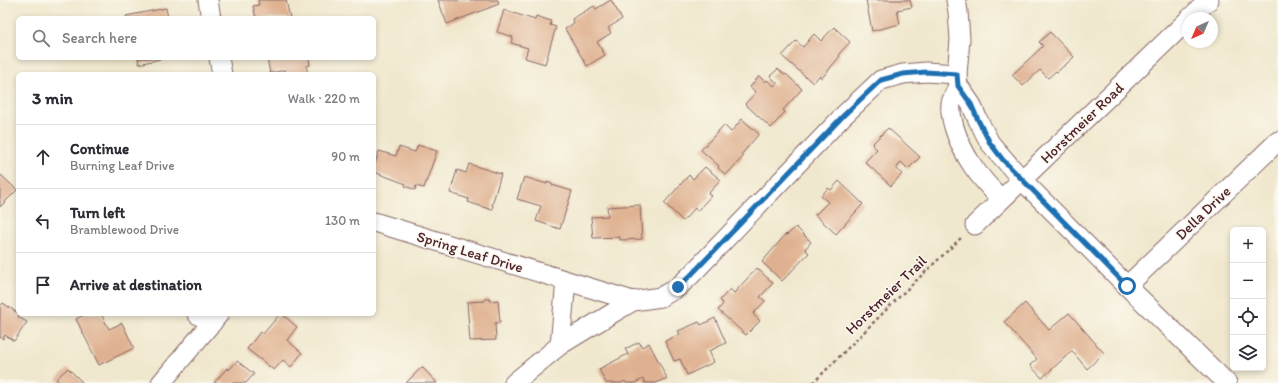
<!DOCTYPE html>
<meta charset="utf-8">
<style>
body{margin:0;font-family:Itim,sans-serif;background:#f2f2f3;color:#2b2b33}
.controls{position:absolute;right:12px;bottom:12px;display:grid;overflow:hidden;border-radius:6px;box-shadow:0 2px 6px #0003}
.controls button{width:36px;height:36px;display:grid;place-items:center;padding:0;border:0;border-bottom:1px solid #e1e1e2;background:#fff;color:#2b2b33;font:20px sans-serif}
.compass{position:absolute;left:1182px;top:12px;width:36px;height:36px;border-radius:50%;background:#fff;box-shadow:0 2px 6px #0003;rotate:224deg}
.stop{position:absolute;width:12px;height:12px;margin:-9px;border:3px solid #1f6fb2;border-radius:50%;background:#fff}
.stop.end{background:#1f6fb2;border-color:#fff;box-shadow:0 1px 4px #0008}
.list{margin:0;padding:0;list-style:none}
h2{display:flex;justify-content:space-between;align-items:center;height:52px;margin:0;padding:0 16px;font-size:17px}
h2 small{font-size:13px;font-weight:400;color:#7c7c81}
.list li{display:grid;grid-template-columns:26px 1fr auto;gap:12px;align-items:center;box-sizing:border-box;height:64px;padding:0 16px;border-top:1px solid #e1e1e2}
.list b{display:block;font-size:15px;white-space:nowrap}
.list p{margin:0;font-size:13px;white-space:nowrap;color:#7c7c81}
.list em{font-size:13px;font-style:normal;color:#7c7c81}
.icon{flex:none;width:22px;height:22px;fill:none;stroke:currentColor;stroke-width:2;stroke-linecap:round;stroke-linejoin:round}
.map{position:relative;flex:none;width:1278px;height:383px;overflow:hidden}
.search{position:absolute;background:#fff;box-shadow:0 2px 6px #0003;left:16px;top:16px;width:360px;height:44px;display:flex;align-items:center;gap:10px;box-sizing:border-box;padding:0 14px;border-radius:6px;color:#7c7c81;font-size:15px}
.panel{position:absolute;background:#fff;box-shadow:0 2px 6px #0003;left:16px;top:72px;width:360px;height:244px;border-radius:6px}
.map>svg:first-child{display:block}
.building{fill:#dfb190}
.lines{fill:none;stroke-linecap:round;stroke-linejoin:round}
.street-casing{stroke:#846564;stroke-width:21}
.path{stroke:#846564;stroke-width:2.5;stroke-dasharray:3 3;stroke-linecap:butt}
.street{stroke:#fff;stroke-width:19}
.route{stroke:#1f6fb2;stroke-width:5}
.labels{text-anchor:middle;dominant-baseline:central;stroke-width:3;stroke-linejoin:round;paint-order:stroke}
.street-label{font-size:15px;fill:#4a1f2b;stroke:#fbf7ec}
</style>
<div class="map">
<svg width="1278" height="383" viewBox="0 0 1278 383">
<rect width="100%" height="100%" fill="#fbf7ec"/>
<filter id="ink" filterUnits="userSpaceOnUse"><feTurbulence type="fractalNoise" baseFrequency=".025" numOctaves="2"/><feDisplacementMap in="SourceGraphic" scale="8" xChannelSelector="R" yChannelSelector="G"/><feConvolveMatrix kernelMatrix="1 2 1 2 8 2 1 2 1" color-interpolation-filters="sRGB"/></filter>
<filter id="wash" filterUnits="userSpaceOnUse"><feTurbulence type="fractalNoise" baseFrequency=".012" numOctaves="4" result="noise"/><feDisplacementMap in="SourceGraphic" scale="16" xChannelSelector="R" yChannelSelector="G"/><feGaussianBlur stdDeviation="0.9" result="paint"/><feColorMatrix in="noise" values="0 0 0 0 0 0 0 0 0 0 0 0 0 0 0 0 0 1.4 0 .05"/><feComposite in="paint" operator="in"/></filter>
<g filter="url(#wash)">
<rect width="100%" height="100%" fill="#f0e8ce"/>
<g id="blocks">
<!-- building -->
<g class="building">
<path d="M258,0h28l4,18h-34l-3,-12 6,-1z"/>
<path d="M438,0h60l1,4 -52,20z"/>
<path d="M611,0l11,19 -14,9 3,5 -14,9 8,13 -18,11 -22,-37 9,-6 -2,-4 22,-13 2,3z"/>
<path d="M866,0h44l2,7 -15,3 3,14 -28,7z"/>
<path d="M166,8l2,10h-41l-1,-2z"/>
<path d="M504,10l31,10 1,-4 15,5 -1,4 6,2 -11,37 -20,-6 3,-10 -17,-5 2,-6 -16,-5z"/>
<path d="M834,27l16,15 -11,12 1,2 -18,22 -3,-2 -6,7 -31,-27 14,-15 7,6 11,-13 7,7z"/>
<path d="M1050,32l24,25 -17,15 -1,-1 -8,7 -8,-8 -17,16 -11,-11 31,-29 -4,-4z"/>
<path d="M138,58h22v1l-21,5z"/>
<path d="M267,58h42l1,7 -4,1 2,8h-23v-4l-15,3z"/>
<path d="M778,69l7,6 1,-1 16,15 -19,21 2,2 -14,16 -26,-24 11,-12 -6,-5 9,-11 6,6 2,-2 7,6 3,-3 -7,-7z"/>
<path d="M742,119l17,15 -18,21 2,2 -17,18 -8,-7 1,-2 -18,-16 23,-25 7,7z"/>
<path d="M888,128l32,29 -12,12 -7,-7 -5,7 6,5 -11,12 -26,-24 12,-13 -5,-4 2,-1 -1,-1z"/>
<path d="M418,145l19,6 -13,37 -8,-2 -1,4 -10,-4 1,-2 -32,-12v-5l5,-16 17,5 3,-9 16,5z"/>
<path d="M469,164l32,10 -9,31h1l-1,5 -24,-8 1,-3 -19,-6 7,-23 9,3z"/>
<path d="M705,167l16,13 -13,14 3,2 -14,15 -2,-3 -12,13 -19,-18 25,-28 4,4z"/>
<path d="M1,175l16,15 -17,17v-31z"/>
<path d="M524,177l23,7v-2l5,2v1l20,6 -12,38 -24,-8 5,-15 -24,-7z"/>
<path d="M839,181l24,23 -27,30 -21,-19 13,-13 -7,-6 7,-8 3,2z"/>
<path d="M640,205l2,34 -22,1v-3l-27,1 -2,-21 17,-1 -1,-9z"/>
<path d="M796,227l15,15 -6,7 4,4 -27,28 -20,-19 24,-28 1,1z"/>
<path d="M757,268l16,15 -13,14 5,4 -12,13 7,7 -14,14 -28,-25 5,-6 -3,-4 10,-11 4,4z"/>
<path d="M484,299h6v2l8,-1 2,23h-5l1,17 -26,1 -3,-39 18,-1z"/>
<path d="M3,303l16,11 -1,3 9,5 -13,19 -9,-6 -2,4 -3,-2v-31z"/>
<path d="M1025,303l24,27 20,-17 35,40 -17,16 -15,-18 -30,27 -12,-13 7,-6 -33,-37z"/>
<path d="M86,314h15l8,15 13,-6 12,25 -35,17 -23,-46z"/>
<path d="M280,314h2l15,13 -10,13 15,13 -11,14 -8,-7 -9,10 -27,-21 13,-17 3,2z"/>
<path d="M715,318l11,25 -17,8 5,11 -27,13 -7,-16 -6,2 -9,-20 15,-7 -2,-3 21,-9 2,3z"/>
<path d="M639,342l3,5 7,-4 18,35 -11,5h-11l-2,-4 -8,4h-9l-1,-2 -4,2h-15l-7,-14 29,-15 -3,-5z"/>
<path d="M237,361l17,13 -8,9h-32l13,-15 2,2z"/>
<path d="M422,367l15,16h-31z"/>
<path d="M68,368l15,15h-23l-4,-4z"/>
</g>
</g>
</g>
<g filter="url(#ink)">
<use href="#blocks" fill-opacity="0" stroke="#846564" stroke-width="1"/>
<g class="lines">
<defs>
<g id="street">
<path d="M208,0l3,18"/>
<path d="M956,0l2,12 2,27 -3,35 1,11 13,19 7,16 12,23 32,37 105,106 100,97"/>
<path d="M1190,18l19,-18"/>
<path d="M219,58l3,16"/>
<path d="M958,85c-2,6 -5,12 -7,18 -1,7 1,17 3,24 9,30 26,51 47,72"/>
<path d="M374,222l259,79"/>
<path d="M975,225l213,-205"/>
<path d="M1127,286l151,-145"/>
<path d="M197,314l15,9"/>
<path d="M560,345l6,-64"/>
<path d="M161,383l58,-69"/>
<path d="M514,383l46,-38 51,-31 22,-13 28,-4 17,-10 13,-12 153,-160 37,-35 22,-6 23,-2 31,2"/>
</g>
</defs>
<!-- street casing -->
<use href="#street" class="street-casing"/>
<!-- path -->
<path class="path" d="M813,383l87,-87 61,-58"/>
<!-- street -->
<use href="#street" class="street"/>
</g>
</g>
<g class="lines" filter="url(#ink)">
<!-- route -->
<path class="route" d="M678,287l13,-12 153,-160 37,-35 22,-6 23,-2 31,2 1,12 13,18 7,16 12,23 13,17 124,126"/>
</g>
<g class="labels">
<!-- street labels -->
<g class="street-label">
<text transform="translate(1082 123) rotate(-44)">Horstmeier Road</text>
<text transform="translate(1203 213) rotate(-44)">Della Drive</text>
<text transform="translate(470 252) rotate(17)">Spring Leaf Drive</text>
<text transform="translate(886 295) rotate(-44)">Horstmeier Trail</text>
</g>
</g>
</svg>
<div class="controls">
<button>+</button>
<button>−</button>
<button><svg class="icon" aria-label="locate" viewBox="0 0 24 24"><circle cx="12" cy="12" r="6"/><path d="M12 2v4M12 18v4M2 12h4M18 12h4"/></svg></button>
<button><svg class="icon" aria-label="layers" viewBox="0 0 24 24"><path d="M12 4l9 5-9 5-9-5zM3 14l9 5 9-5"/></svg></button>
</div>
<svg class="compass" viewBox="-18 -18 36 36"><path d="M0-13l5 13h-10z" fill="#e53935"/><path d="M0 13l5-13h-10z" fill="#7c7c81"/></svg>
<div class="stop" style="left:1127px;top:286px"></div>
<div class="stop end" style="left:678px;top:287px"></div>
<div class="search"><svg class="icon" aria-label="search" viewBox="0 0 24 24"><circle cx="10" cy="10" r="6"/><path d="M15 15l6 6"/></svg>Search here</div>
<section class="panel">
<h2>3 min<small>Walk · 220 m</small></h2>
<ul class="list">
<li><svg class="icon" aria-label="ahead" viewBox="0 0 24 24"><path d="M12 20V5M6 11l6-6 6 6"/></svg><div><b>Continue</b><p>Burning Leaf Drive</p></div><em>90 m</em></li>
<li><svg class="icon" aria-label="left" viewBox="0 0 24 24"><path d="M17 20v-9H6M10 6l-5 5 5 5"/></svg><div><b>Turn left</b><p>Bramblewood Drive</p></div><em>130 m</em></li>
<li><svg class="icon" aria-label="arrive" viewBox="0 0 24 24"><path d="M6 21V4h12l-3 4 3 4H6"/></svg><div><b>Arrive at destination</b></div></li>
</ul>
</section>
</div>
